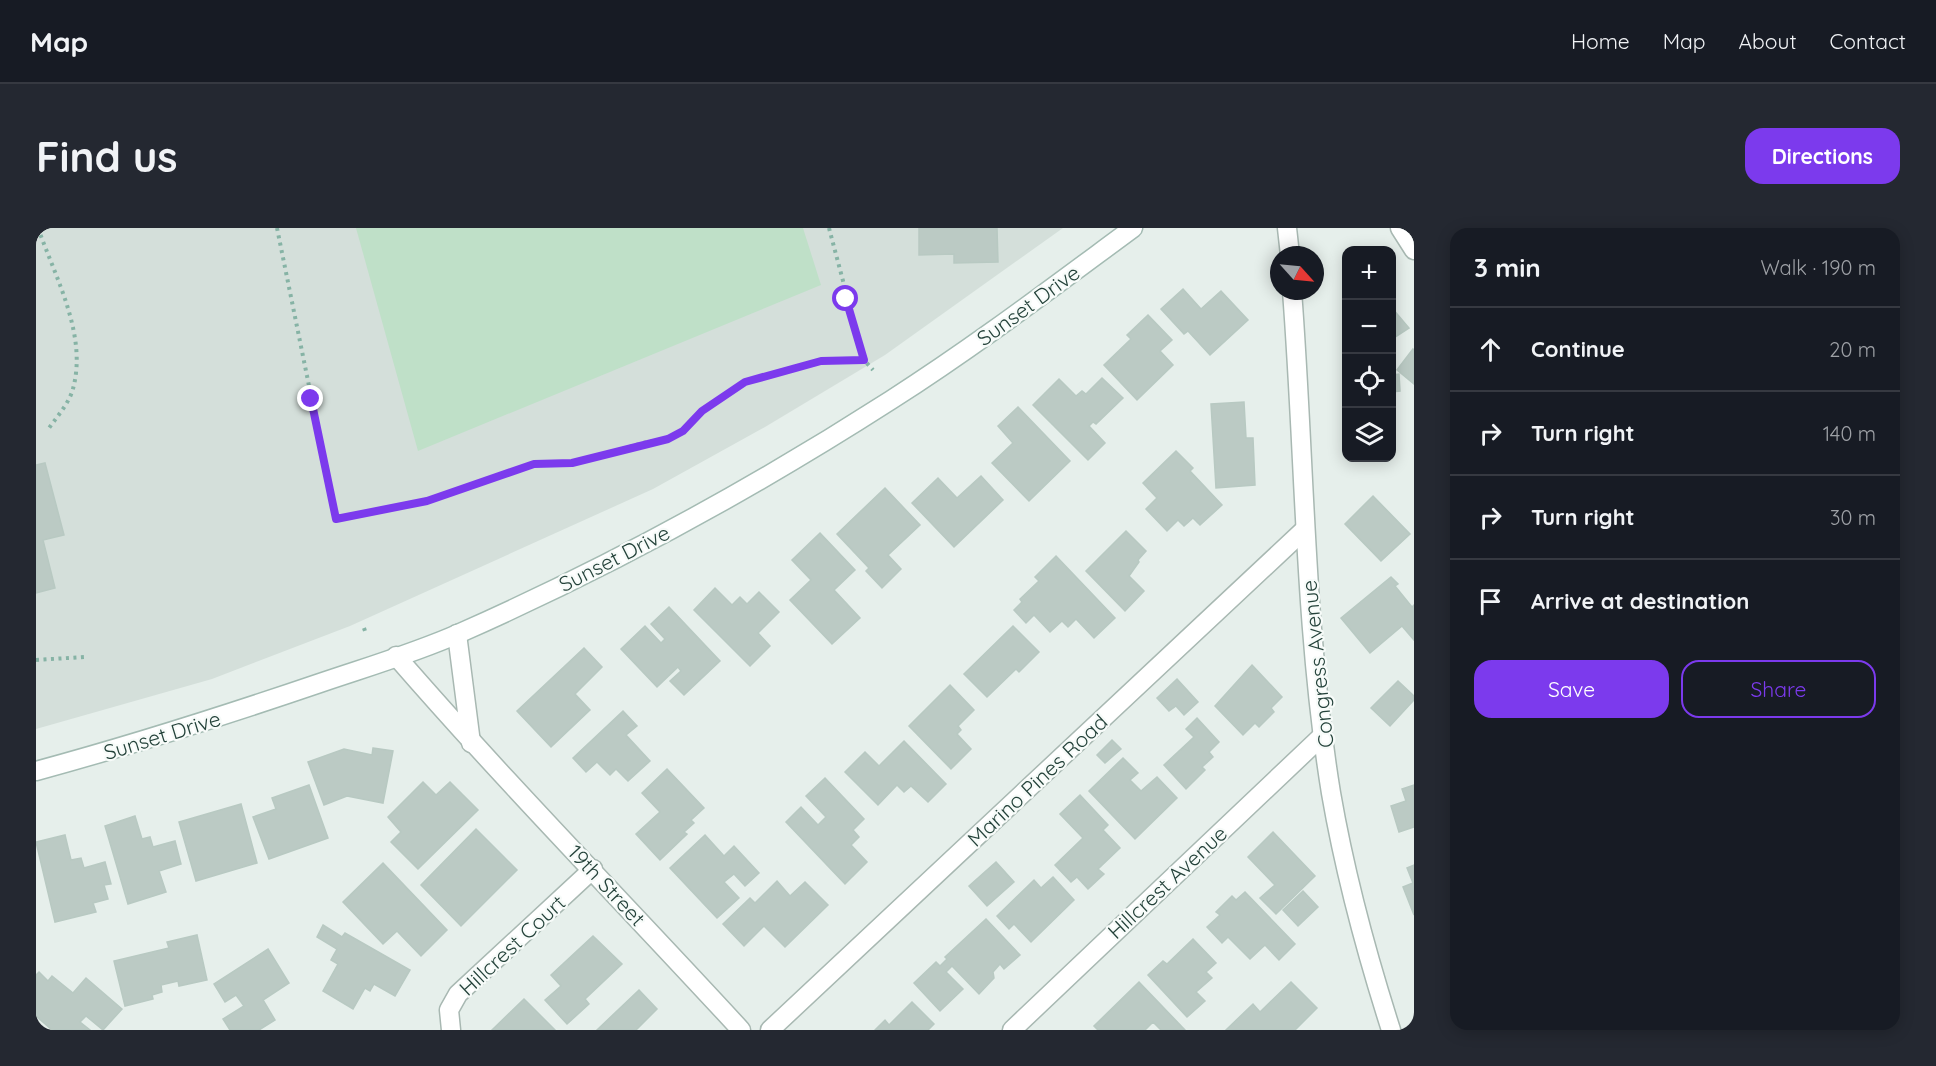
<!DOCTYPE html>
<meta charset="utf-8">
<style>
body{margin:0;font-family:Quicksand,sans-serif;background:#242831;color:#f1f3f6}
.controls{position:absolute;right:18px;top:18px;display:grid;overflow:hidden;border-radius:12px;box-shadow:0 3px 15px #0003}
.controls button{width:54px;height:54px;display:grid;place-items:center;padding:0;border:0;border-bottom:2px solid #363941;background:#171b24;color:#f1f3f6;font:30px sans-serif}
.compass{position:absolute;left:1234px;top:18px;width:54px;height:54px;border-radius:50%;background:#171b24;box-shadow:0 3px 15px #0003;rotate:117deg}
.stop{position:absolute;width:18px;height:18px;margin:-14px;border:4px solid #7c3aed;border-radius:50%;background:#fff}
.stop.end{background:#7c3aed;border-color:#fff;box-shadow:0 2px 6px #0008}
.list{margin:0;padding:0;list-style:none}
h2{display:flex;justify-content:space-between;align-items:center;height:78px;margin:0;padding:0 24px;font-size:26px}
h2 small{font-size:20px;font-weight:400;color:#9ea1a6}
.list li{display:grid;grid-template-columns:39px 1fr auto;gap:18px;align-items:center;box-sizing:border-box;height:84px;padding:0 24px;border-top:2px solid #363941}
.list b{display:block;font-size:22px;white-space:nowrap}
.list em{font-size:20px;font-style:normal;color:#9ea1a6}
.actions{display:flex;gap:12px;padding:18px 24px}
.actions a{flex:1;padding:14px 0;border:2px solid #7c3aed;border-radius:18px;text-align:center;font-size:21px;color:#7c3aed}
.actions .main{background:#7c3aed;color:#fff}
.icon{flex:none;width:33px;height:33px;fill:none;stroke:currentColor;stroke-width:2;stroke-linecap:round;stroke-linejoin:round}
.map{position:relative;flex:none;width:1378px;height:802px;overflow:hidden;border-radius:18px}
header{display:flex;align-items:center;gap:36px;box-sizing:border-box;height:84px;padding:0 30px;background:#171b24;border-bottom:2px solid #363941}
header strong{font-size:28px}
nav{display:flex;gap:33px;margin-inline-start:auto;font-size:21px}
.intro{display:flex;align-items:center;justify-content:space-between;box-sizing:border-box;height:144px;padding:0 36px}
h1{margin:0;font-size:42px}
.button{padding:15px 27px;border-radius:18px;background:#7c3aed;color:#fff;font-size:21px;font-weight:700}
main{display:flex;gap:36px;padding:0 36px}
aside{flex:1;background:#171b24;border-radius:18px;box-shadow:0 3px 15px #0003}
.map>svg:first-child{display:block}
.built{fill:#d4dfda}
.green{fill:#bfe0c8}
.building{fill:#bbcac4;stroke:#b8c9c2;stroke-width:1.5}
.lines{fill:none;stroke-linecap:round;stroke-linejoin:round}
.minor-casing{stroke:#a8b8b2;stroke-width:21}
.tertiary-casing{stroke:#a8b8b2;stroke-width:21}
.secondary-casing{stroke:#a4bbb3;stroke-width:21}
.path{stroke:#86b3a5;stroke-width:4;stroke-dasharray:3 4.5;stroke-linecap:butt}
.minor{stroke:#fff;stroke-width:18}
.tertiary{stroke:#fff;stroke-width:18}
.secondary{stroke:#fff;stroke-width:18}
.route{stroke:#7c3aed;stroke-width:8}
.labels{text-anchor:middle;dominant-baseline:central;stroke-width:4.5;stroke-linejoin:round;paint-order:stroke}
.street-label{font-size:21px;fill:#24423a;stroke:#f7fbf9}
</style>
<header>
<strong>Map</strong>
<nav><a>Home</a><a>Map</a><a>About</a><a>Contact</a></nav>
</header>
<div class="intro"><h1>Find us</h1><a class="button">Directions</a></div>
<main>
<div class="map">
<svg width="1378" height="802" viewBox="0 0 1378 802">
<rect width="100%" height="100%" fill="#e6efeb"/>
<!-- built -->
<path class="built" d="M0,0h1027l-178,127 -120,72 -112,62 -303,137 -138,53 -176,50z"/>
<!-- green -->
<path class="green" d="M320,0h447l18,57 -403,166z"/>
<!-- building -->
<g class="building">
<path d="M883,0h78l1,34 -44,1v-9l-35,1z"/>
<path d="M1147,61l18,20 20,-18 27,29 -38,35 -22,-24 -4,3 -23,-25z"/>
<path d="M1356,80l17,20 -17,11z"/>
<path d="M1112,87l24,25 -12,11 13,14 -36,35 -33,-35 27,-26 -4,-4z"/>
<path d="M1377,121l1,1v34l-17,-14z"/>
<path d="M1363,146l1,17 -8,1v-17z"/>
<path d="M1066,150l21,20 -27,26 -3,-2 -4,4 16,17 -17,17 -55,-55 26,-26 17,17 6,-5 4,3z"/>
<path d="M1208,174l2,36h7l2,47 -39,3 -5,-84z"/>
<path d="M982,179l52,54 -41,40 -37,-38 21,-20 -15,-17z"/>
<path d="M1140,223l17,17 -3,3 32,34 -22,20 -7,-7 -9,8 -6,-6 -11,11 -21,-22 11,-11 -14,-15z"/>
<path d="M9,235l19,72 -21,5 12,48 -19,5v-128z"/>
<path d="M945,248l22,24 -49,47 -42,-44 26,-25 19,20z"/>
<path d="M849,260l35,37 -32,30 13,14 -19,19 -16,-17 3,-3 -32,-34z"/>
<path d="M1337,268l37,38 -29,27 -36,-37z"/>
<path d="M1090,303l20,20 -8,9 1,2 -10,14 15,15 -19,20 -39,-40z"/>
<path d="M784,305l35,37 -21,20 26,28 -28,26 -42,-44 21,-20 -19,-20z"/>
<path d="M1020,328l59,62 -21,20 -18,-19 -8,8 -6,-6 -12,11 -16,-17 -8,8 -12,-13 8,-8 -2,-3 19,-18 -4,-4z"/>
<path d="M1355,349l7,7 -3,2 17,21 2,-2v35l-12,-14 -32,27 -29,-35z"/>
<path d="M679,360l17,17 8,-8 7,7 12,-12 20,20 -21,21 12,13 -20,20 -56,-56z"/>
<path d="M633,379l51,54 -36,34 -14,-14 11,-10 -3,-4 -21,20 -36,-38 24,-23 16,17 4,-4 -14,-15z"/>
<path d="M977,398l26,26 -20,20 -3,-3 -29,28 -23,-23z"/>
<path d="M548,420l18,19 -27,27 15,16 -39,37 -34,-36z"/>
<path d="M1216,437l30,32 -11,11 3,4 -15,15 -4,-4 -12,12 -28,-29z"/>
<path d="M1141,451l21,23 -14,13 -8,-9 -7,5 -12,-13z"/>
<path d="M1362,453l16,15v4l-24,26 -19,-18z"/>
<path d="M914,457l24,25 -16,16 3,4 -4,4 14,15 -20,20 -42,-43z"/>
<path d="M587,483l14,15 -11,9 24,26 -22,20 -12,-12 -6,6 -13,-13 -11,10 -13,-14z"/>
<path d="M1161,490l22,24 -10,10 4,5 -11,10 3,3 -19,19 -22,-24 30,-28 -8,-8z"/>
<path d="M1076,512l9,9 -16,14 -8,-8z"/>
<path d="M868,513l42,43 -18,18 -17,-16 -7,6 -7,-7 -19,20 -33,-33 20,-20 14,14z"/>
<path d="M337,520l20,3 -10,52 -36,-7 -23,9 -16,-43 36,-13 28,6z"/>
<path d="M1087,530l15,15 -8,7 11,11 16,-14 20,21 -42,41 -46,-48z"/>
<path d="M631,541l37,39 -13,12 3,3 -10,9 3,2 -27,26 -24,-26 24,-22 -18,-19z"/>
<path d="M789,550l39,41 -11,11 6,7 -8,8 16,17 -22,22 -59,-62 15,-15 17,18 8,-8 -20,-21z"/>
<path d="M387,554l13,13 14,-13 28,28 -60,59 -27,-27 10,-10 -13,-15z"/>
<path d="M273,557l19,53 -59,21 -16,-42 23,-8 -4,-11z"/>
<path d="M1378,557v42l-15,5 -8,-26 15,-5 -4,-12z"/>
<path d="M1044,567l28,30 -5,5 17,18 -22,21 6,5 -16,15 -11,-12 -6,5 -16,-17 28,-27 -23,-24z"/>
<path d="M205,576l16,59 -61,18 -17,-59z"/>
<path d="M99,588l7,23 8,-2 3,10 22,-6 6,23 -22,7 7,21 -38,12 -23,-78z"/>
<path d="M440,601l41,41 -56,56 -40,-41z"/>
<path d="M1237,604l42,44 -39,38 -16,-16 15,-13 -27,-28z"/>
<path d="M29,607l6,25 10,-2 3,10 21,-6 6,22 -7,1 4,14 -15,4 3,9 -41,10 -19,-80z"/>
<path d="M669,607l19,21 10,-10 25,27 -14,13 -11,-12 -10,8 15,16 -22,20 -47,-50z"/>
<path d="M960,634l18,20 -27,24 -18,-20z"/>
<path d="M347,635l64,67 -26,26 -24,-25 -14,13 -40,-42z"/>
<path d="M1378,637v50l-11,-28 10,-4 -6,-15z"/>
<path d="M1017,649l21,23 -43,42 -17,-18 -5,5 -12,-13 37,-36 7,8z"/>
<path d="M741,653l13,15 15,-14 23,23 -43,42 -21,-21 -20,20 -21,-22 27,-26 5,5z"/>
<path d="M1267,663l15,16 -20,19 -15,-16z"/>
<path d="M1209,664l50,52 -16,16 -14,-15 -15,14 -22,-22 -6,6 -15,-16 13,-12 -4,-3 16,-16 4,4z"/>
<path d="M950,691l34,36 -16,14 -4,-5 -7,8 1,6 -15,16 -27,-28 -6,6 17,17 -23,22 -26,-28 22,-21 4,4 7,-7 -2,-2z"/>
<path d="M287,697l19,12 3,-4 65,37 -15,26 -21,-12 -4,7 -5,-3 -12,21 -30,-18 15,-27 -7,-4 6,-11 -20,-12z"/>
<path d="M161,707l10,45 -28,6 -1,-5 -17,4 1,7 -10,3 1,4 -28,7 -11,-45 55,-13 -2,-6z"/>
<path d="M557,708l29,28 -37,35 4,5 -22,20 -22,-24 16,-14 -10,-11z"/>
<path d="M1157,711l23,24 -10,9 6,6 -16,14 9,9 -18,16 -39,-42 15,-14 4,3z"/>
<path d="M232,721l21,34 -26,17 12,20 -16,10h-29l-7,-11 21,-13 -8,-11 -11,7 -11,-18z"/>
<path d="M3,744l9,9 4,-5 21,17 13,-15 36,31 -19,21 -17,-14 -6,6 10,8h-38l-16,-14v-41z"/>
<path d="M1103,754l46,48h-24l-8,-8 -8,8h-47l-4,-4z"/>
<path d="M1255,754l26,26 -22,22h-69l27,-26 7,8z"/>
<path d="M603,762l18,19 -21,21h-39z"/>
<path d="M488,771l31,31h-63z"/>
<path d="M876,774l22,22 -6,6h-53l10,-10 4,5z"/>
</g>
<g class="lines">
<defs>
<g id="minor">
<path d="M1364,0l14,22"/>
<path d="M421,406l14,109"/>
<path d="M360,428c111,128 230,249 345,374"/>
<path d="M415,802l-2,-20 9,-16 135,-125"/>
<path d="M734,802l534,-500"/>
<path d="M976,802l311,-295"/>
</g>
<g id="tertiary">
<path d="M1251,0l3,27"/>
<path d="M1256,63c13,167 12,336 39,502 14,81 35,159 60,237"/>
</g>
<path id="secondary" d="M0,543c96,-26 190,-56 284,-88 47,-16 95,-30 140,-50 149,-66 294,-145 431,-233 83,-53 162,-113 242,-172"/>
</defs>
<!-- minor casing -->
<use href="#minor" class="minor-casing"/>
<!-- tertiary casing -->
<use href="#tertiary" class="tertiary-casing"/>
<!-- secondary casing -->
<use href="#secondary" class="secondary-casing"/>
<!-- path -->
<g class="path">
<path d="M2,0c18,51 51,110 34,164 -5,14 -17,27 -25,39"/>
<path d="M241,0l59,291 91,-18 107,-37 38,-1 75,-21 21,-3 15,-8 19,-20 43,-29 76,-21 43,-1 9,10"/>
<path d="M793,0l35,132"/>
<path d="M328,400l1,3"/>
<path d="M0,432l48,-3"/>
</g>
<!-- minor -->
<use href="#minor" class="minor"/>
<!-- tertiary -->
<use href="#tertiary" class="tertiary"/>
<!-- secondary -->
<use href="#secondary" class="secondary"/>
</g>
<g class="lines">
<!-- route -->
<path class="route" d="M275,171l25,120 91,-18 107,-37 38,-1 96,-24 15,-8 19,-20 43,-29 76,-21 43,-1 -18,-61"/>
</g>
<g class="labels">
<!-- street labels -->
<g class="street-label">
<text transform="translate(992 77) rotate(-36)">Sunset Drive</text>
<text transform="translate(578 330) rotate(-27)">Sunset Drive</text>
<text transform="translate(1281 436) rotate(-96)">Congress Avenue</text>
<text transform="translate(126 507) rotate(-17)">Sunset Drive</text>
<text transform="translate(1001 552) rotate(-43)">Marino Pines Road</text>
<text transform="translate(1131 654) rotate(-43)">Hillcrest Avenue</text>
<text transform="translate(571 657) rotate(47)">19th Street</text>
<text transform="translate(476 717) rotate(-43)">Hillcrest Court</text>
</g>
</g>
</svg>
<div class="controls">
<button>+</button>
<button>−</button>
<button><svg class="icon" aria-label="locate" viewBox="0 0 24 24"><circle cx="12" cy="12" r="6"/><path d="M12 2v4M12 18v4M2 12h4M18 12h4"/></svg></button>
<button><svg class="icon" aria-label="layers" viewBox="0 0 24 24"><path d="M12 4l9 5-9 5-9-5zM3 14l9 5 9-5"/></svg></button>
</div>
<svg class="compass" viewBox="-18 -18 36 36"><path d="M0-13l5 13h-10z" fill="#e53935"/><path d="M0 13l5-13h-10z" fill="#9ea1a6"/></svg>
<div class="stop" style="left:810px;top:71px"></div>
<div class="stop end" style="left:275px;top:171px"></div>
</div>
<aside>
<h2>3 min<small>Walk · 190 m</small></h2>
<ul class="list">
<li><svg class="icon" aria-label="ahead" viewBox="0 0 24 24"><path d="M12 20V5M6 11l6-6 6 6"/></svg><div><b>Continue</b></div><em>20 m</em></li>
<li><svg class="icon" aria-label="right" viewBox="0 0 24 24"><path d="M7 20v-9h11M14 6l5 5-5 5"/></svg><div><b>Turn right</b></div><em>140 m</em></li>
<li><svg class="icon" aria-label="right" viewBox="0 0 24 24"><path d="M7 20v-9h11M14 6l5 5-5 5"/></svg><div><b>Turn right</b></div><em>30 m</em></li>
<li><svg class="icon" aria-label="arrive" viewBox="0 0 24 24"><path d="M6 21V4h12l-3 4 3 4H6"/></svg><div><b>Arrive at destination</b></div></li>
</ul>
<div class="actions"><a class="main">Save</a><a>Share</a></div>
</aside>
</main>
